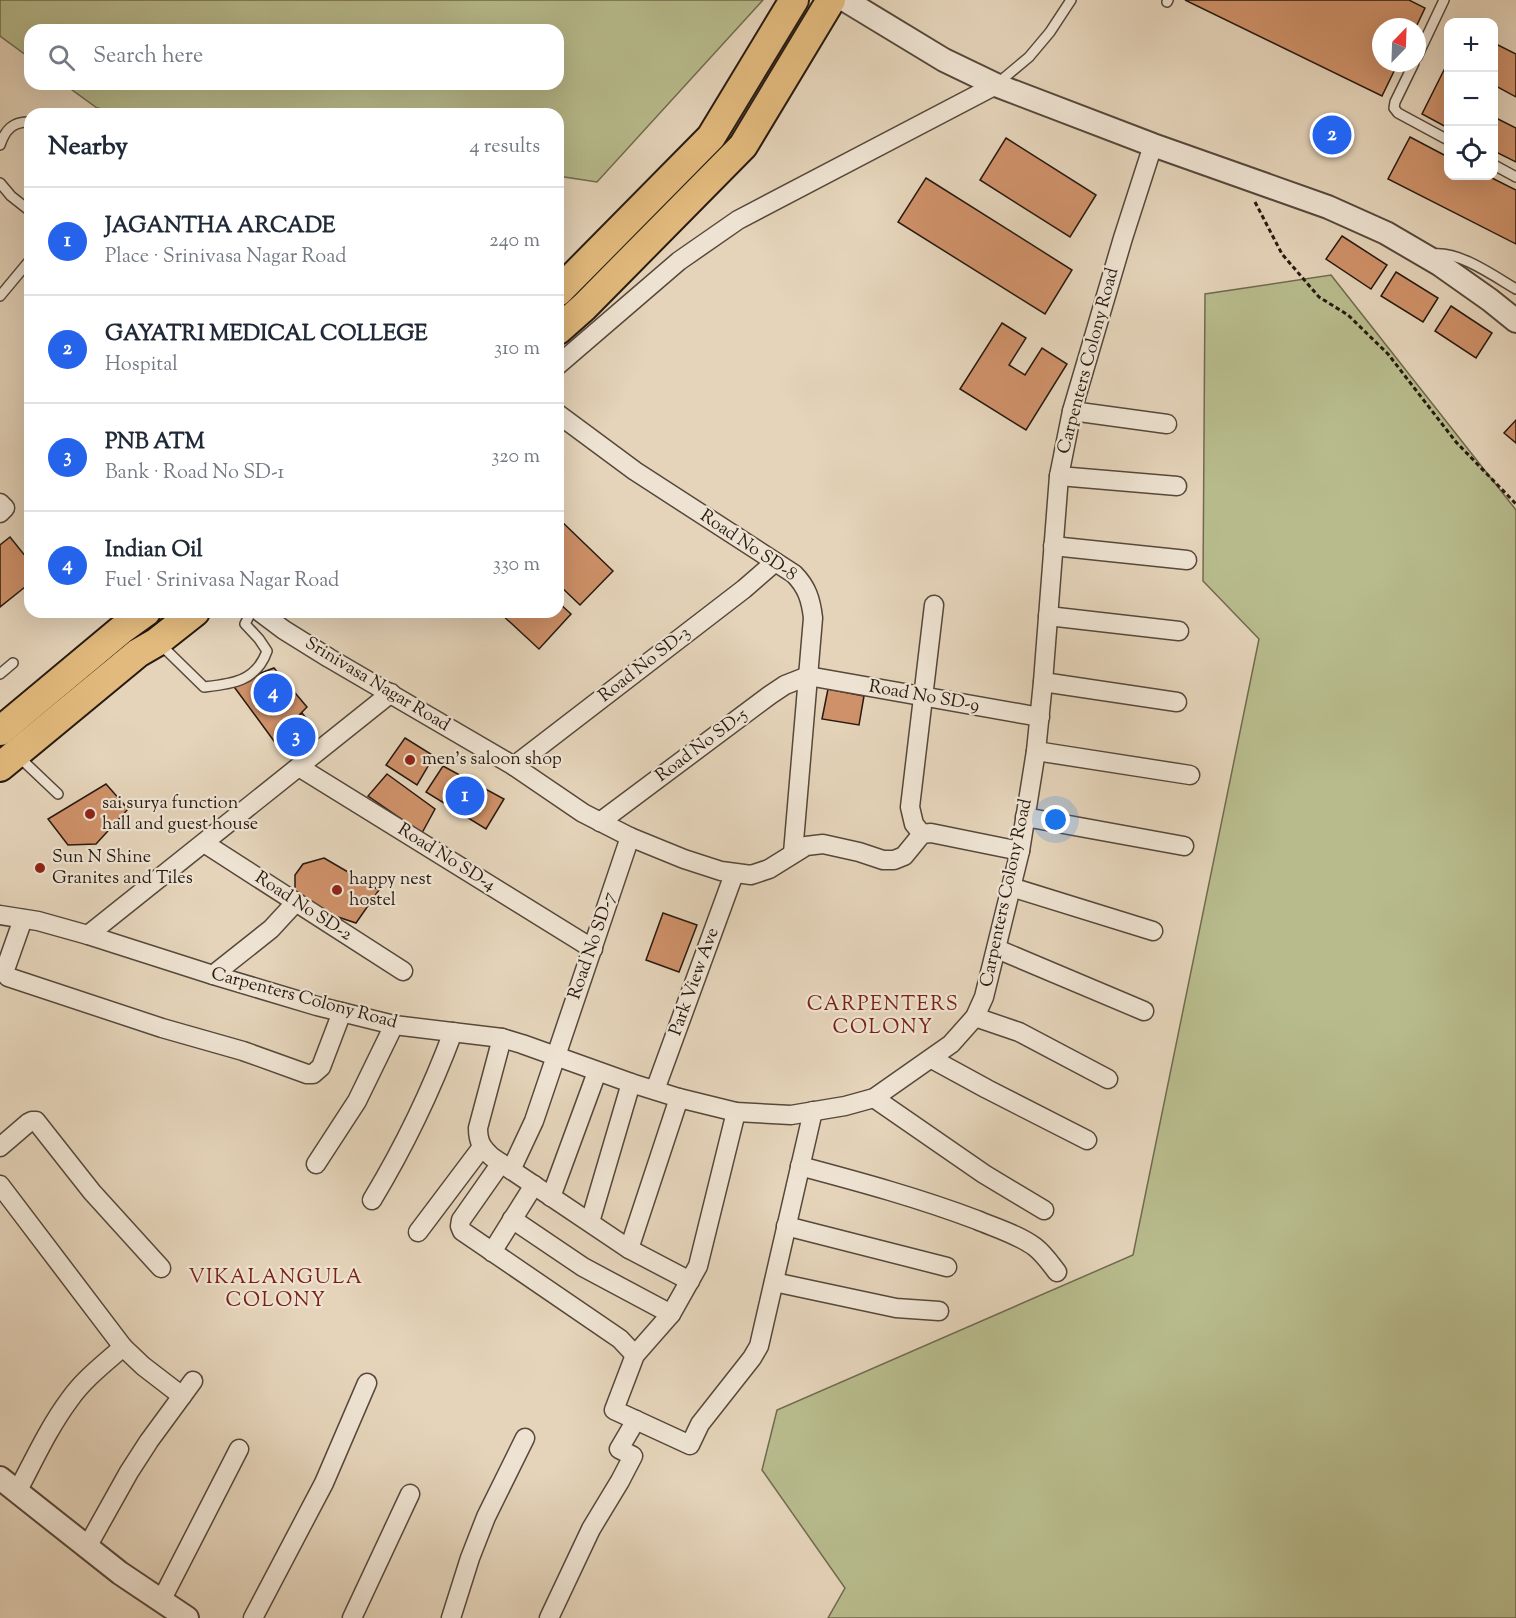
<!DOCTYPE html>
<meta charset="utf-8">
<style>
body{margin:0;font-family:"Sorts Mill Goudy",serif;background:#f6f6f7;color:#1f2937}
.controls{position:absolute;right:18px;top:18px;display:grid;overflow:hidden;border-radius:12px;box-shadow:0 6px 24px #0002}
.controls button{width:54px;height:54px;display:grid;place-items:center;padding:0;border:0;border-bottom:2px solid #e0e1e3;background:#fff;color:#1f2937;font:30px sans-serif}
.compass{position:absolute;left:1372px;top:18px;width:54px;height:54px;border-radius:50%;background:#fff;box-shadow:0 6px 24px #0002;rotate:23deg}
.you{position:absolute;left:1056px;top:820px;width:21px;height:21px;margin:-15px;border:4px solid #fff;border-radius:50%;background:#1a73e8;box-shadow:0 0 0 9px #1a73e833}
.badge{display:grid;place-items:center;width:39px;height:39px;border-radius:50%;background:#2563eb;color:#fff;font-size:20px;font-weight:700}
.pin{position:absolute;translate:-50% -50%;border:3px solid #fff;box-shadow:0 2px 6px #0006}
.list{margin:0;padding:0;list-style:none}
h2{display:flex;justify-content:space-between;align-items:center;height:78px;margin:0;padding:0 24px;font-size:26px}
h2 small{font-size:20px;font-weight:400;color:#747a83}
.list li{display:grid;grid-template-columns:39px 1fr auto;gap:18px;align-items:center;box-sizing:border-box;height:108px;padding:0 24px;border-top:2px solid #e0e1e3}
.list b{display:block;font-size:22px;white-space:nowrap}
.list p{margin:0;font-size:20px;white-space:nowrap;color:#747a83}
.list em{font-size:20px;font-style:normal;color:#747a83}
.icon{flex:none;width:33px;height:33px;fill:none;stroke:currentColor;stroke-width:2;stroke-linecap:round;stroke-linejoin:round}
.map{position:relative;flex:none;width:1516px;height:1618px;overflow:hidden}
.search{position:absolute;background:#fff;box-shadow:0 6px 24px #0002;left:24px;top:24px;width:540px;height:66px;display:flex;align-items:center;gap:15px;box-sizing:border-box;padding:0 21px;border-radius:18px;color:#747a83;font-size:22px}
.panel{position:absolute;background:#fff;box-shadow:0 6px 24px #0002;left:24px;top:108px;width:540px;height:510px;border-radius:18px}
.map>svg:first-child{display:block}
.green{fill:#b8bc8d;stroke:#706b4f;stroke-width:1.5}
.building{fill:#cf9169;stroke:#271a11;stroke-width:1.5}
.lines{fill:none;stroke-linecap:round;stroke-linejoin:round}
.service-casing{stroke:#56483b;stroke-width:12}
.minor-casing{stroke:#56483b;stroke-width:21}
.tertiary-casing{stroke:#56483b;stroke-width:26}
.primary-casing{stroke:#271a11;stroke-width:32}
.path{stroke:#271a11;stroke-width:3;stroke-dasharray:4.5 3;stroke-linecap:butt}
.service{stroke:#eee3d2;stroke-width:9}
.minor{stroke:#eee3d2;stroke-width:18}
.tertiary{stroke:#eee3d2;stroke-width:22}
.primary{stroke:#e2ba7d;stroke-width:28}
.poi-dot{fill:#8f2418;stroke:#eee3d2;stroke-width:2}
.labels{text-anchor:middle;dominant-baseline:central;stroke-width:4.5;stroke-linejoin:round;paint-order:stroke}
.street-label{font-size:18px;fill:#271a11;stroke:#eee3d2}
.poi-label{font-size:18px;fill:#271a11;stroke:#eee3d2;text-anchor:start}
.neighbourhood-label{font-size:20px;letter-spacing:1.5px;fill:#7a1f14;stroke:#eee3d2}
</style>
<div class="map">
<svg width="1516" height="1618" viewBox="0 0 1516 1618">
<rect width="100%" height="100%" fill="#e5d4ba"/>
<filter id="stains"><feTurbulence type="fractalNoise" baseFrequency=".00333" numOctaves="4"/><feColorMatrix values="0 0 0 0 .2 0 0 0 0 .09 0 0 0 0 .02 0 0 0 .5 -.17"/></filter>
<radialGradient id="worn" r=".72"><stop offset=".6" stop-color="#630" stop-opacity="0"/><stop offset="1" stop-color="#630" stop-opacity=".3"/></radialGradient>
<!-- green -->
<g class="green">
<path d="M0,0h763l-166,182 -39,-6v-62h-424l-37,-6 -33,-24h494v-54h-528v28l-30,-22z"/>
<path d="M1331,275l185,235v1108h-688l17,-30 -83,-118 15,-60 356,-155 126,-616 -56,-58 2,-287z"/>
</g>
<!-- building -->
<g class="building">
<path d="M1185,0h224l16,8 -9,19h-35v36h17l-16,33z"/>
<path d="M1494,43l22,11v43l-20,-11 -2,6z"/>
<path d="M1448,62v66l-26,-14z"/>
<path d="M1494,117l22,11v34l-22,-11z"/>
<path d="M1410,137l38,20v19h40l28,14v54l-128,-65z"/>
<path d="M1006,138l90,57 -26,42 -90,-57z"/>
<path d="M926,178l146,92 -27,44 -147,-92z"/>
<path d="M1342,236l45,29 -16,24 -45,-30z"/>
<path d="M1396,272l42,26 -15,24 -42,-26z"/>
<path d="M1451,306l41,27 -16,25 -41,-27z"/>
<path d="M1002,323l24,15 -17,27 16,10 17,-27 25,16 -41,66 -66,-41z"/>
<path d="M1516,420v23l-12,-10z"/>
<path d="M558,518l55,53 -33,34 -22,-21z"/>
<path d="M10,537l20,25v21l-30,24v-62z"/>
<path d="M558,602l13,12 -32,35 -40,-37h59z"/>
<path d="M335,612h23l-16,2z"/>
<path d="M274,668l33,39 -33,34 -42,-57z"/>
<path d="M828,689l36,7 -5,29 -37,-6z"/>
<path d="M302,713l14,18 -25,23 -13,-12z"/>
<path d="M405,738l29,18 -17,29 -31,-20z"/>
<path d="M443,766l61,33 -18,30 -60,-37z"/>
<path d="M387,774l48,35 -13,24 -54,-37z"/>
<path d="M106,784l22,25 -32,35 -28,1 -20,-26z"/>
<path d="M324,858l55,32 -23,33 -24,-8 -37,-24v-16l8,-11z"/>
<path d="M663,913l34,12 -18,47 -33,-12z"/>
</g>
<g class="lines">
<defs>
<g id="service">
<path d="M1167,2l1,-2"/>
<path d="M1417,57l27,-57"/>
<path d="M1414,63l-19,39 -1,6 4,5 50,27"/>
<path d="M998,83l31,-26 21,-25 21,-32"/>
<path d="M0,145c5,-15 13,-24 30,-23"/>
<path d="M1494,165l22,12"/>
<path d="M0,183l11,13 19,15"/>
<path d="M1434,254c25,-3 60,22 82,35"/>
<path d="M0,296l30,-36"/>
<path d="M159,643l45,44c27,-3 52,-5 63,-36l-8,-12 -14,-15 6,-12"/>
<path d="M0,674l13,-11"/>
<path d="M19,757l39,37"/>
</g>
<g id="minor">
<path d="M558,365l121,-104 59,-41 258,-135"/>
<path d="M1072,411l95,13"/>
<path d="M558,414l77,57 159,103c13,13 17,26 19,44l-20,235"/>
<path d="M1059,476l118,10"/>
<path d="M0,503l5,5 -5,5"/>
<path d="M1053,546l134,14"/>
<path d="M260,612l24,18 45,28 185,108 69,47 47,24 54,22 37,12 30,4 18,-6 37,-23 17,-2 36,8 24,8h11l10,-4 18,-22 9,-1 89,18"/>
<path d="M1048,616l131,15"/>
<path d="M1043,682l134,20"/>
<path d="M1036,751l154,24"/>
<path d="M514,766l230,-177 31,-27"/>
<path d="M299,767l294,182"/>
<path d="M1025,817l159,29"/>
<path d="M600,822l170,-127 15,-10 23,-9 232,41"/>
<path d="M922,834l-8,-10 -4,-17 24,-202"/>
<path d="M204,843l199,128"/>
<path d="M1011,887l142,44"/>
<path d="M0,915l38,6 50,14 125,40 104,31 77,19 108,13 20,6 109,39 48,15 57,14 55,3 54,-9 29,-8 77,-54 24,-27 9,-20 36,-146 16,-100 7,-69 16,-206 13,-65 51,-173 30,-93"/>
<path d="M23,919l-17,48 -1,5 3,5 154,51 81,23 64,23h6l8,-7 21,-55"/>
<path d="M88,935l303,-242"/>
<path d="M997,949l147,62"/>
<path d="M213,975l58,-46 24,-26"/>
<path d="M975,1017l44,15 89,47"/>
<path d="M502,1038l-24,90c0,14 4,20 14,29l137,92 61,32"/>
<path d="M932,1059l55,30 100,51"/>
<path d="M655,1090l79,-216"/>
<path d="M874,1098l110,76 60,36"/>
<path d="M736,1112l-38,154 -27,48 -36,41 -21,55 76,35 10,-21 52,-66 7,-12 54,-235"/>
<path d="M0,1147l28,-24 4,-2h4l56,71 69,76"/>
<path d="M501,1163l-40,57 -1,6 2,5 158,108 15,16"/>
<path d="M316,1164l41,-63 37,-76"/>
<path d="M800,1166c60,16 119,32 177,54 19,8 42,15 58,27 9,7 15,16 22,25"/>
<path d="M511,1170l23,-49 96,-284"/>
<path d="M0,1185l123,162 20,19 39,30"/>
<path d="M551,1197l46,-125"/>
<path d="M372,1200c32,-53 59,-109 81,-168"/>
<path d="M512,1219l71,48 88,47"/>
<path d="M590,1222l41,-139"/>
<path d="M786,1226l161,41"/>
<path d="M418,1232l64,-85"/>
<path d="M629,1249l50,-151"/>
<path d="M492,1252l42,-67"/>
<path d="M774,1282l122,26 43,3"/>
<path d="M17,1492c17,-32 32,-65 53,-93 14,-20 35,-36 53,-52"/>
<path d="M87,1547l42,-75 20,-31 44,-60"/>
<path d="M161,1601l78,-152"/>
<path d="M253,1618l71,-135 43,-100"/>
<path d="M352,1618l58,-124"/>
<path d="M451,1618l19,-60 16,-41 39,-79"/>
<path d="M549,1618l42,-89 29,-48 13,-25 -14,-7 17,-29"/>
</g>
<g id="tertiary">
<path d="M845,0l99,60 52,25 157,60 175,62 58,26 53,31 51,36 26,21"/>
<path d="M0,1478l120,95 67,45"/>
</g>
<g id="primary">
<path d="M558,292l153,-155 83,-137"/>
<path d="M558,330l26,-23 159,-161 88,-146"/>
<path d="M0,731l121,-101 25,-18"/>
<path d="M0,767l138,-114 19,-11 38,-30"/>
</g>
</defs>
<!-- service casing -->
<use href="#service" class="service-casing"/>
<!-- minor casing -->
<use href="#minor" class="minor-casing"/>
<!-- tertiary casing -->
<use href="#tertiary" class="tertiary-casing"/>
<!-- primary casing -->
<use href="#primary" class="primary-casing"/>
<!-- path -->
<path class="path" d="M1255,202l27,52 37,43 29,18 40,39 68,88 60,62"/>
<!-- service -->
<use href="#service" class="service"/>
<!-- minor -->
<use href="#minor" class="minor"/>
<!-- tertiary -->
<use href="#tertiary" class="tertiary"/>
<!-- primary -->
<use href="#primary" class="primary"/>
</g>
<!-- markers -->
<g class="poi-dot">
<circle cx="410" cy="760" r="6"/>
<circle cx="90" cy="814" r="6"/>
<circle cx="40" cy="868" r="6"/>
<circle cx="337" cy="890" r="6"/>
</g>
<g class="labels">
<!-- street labels -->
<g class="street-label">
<text transform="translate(1089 361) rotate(-75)">Carpenters Colony Road</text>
<text transform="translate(748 546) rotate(34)">Road No SD-8</text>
<text transform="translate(645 665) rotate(-38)">Road No SD-3</text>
<text transform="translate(377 685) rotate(31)">Srinivasa Nagar Road</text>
<text transform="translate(924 697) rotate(10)">Road No SD-9</text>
<text transform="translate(702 746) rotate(-37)">Road No SD-5</text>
<text transform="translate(446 858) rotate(32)">Road No SD-4</text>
<text transform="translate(1007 893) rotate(-78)">Carpenters Colony Road</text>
<text transform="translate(303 907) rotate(33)">Road No SD-2</text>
<text transform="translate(593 946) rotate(-71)">Road No SD-7</text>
<text transform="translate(695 982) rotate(-70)">Park View Ave</text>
<text transform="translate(304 999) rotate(15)">Carpenters Colony Road</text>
</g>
<!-- poi labels -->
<g class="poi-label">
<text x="422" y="760">men's saloon shop</text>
<text x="102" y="804">sai surya function<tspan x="102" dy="21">hall and guest house</tspan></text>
<text x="52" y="858">Sun N Shine<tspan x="52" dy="21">Granites and Tiles</tspan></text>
<text x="349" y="880">happy nest<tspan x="349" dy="21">hostel</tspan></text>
</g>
<!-- neighbourhood labels -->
<g class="neighbourhood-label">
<text x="883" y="1005">CARPENTERS<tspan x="883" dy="23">COLONY</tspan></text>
<text x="276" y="1278">VIKALANGULA<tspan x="276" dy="23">COLONY</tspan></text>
</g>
</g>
<rect width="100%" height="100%" filter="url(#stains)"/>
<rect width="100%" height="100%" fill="url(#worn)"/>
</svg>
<div class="controls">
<button>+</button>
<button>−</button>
<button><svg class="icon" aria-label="locate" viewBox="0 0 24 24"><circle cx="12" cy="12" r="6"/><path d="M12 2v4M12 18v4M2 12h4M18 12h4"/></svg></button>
</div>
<svg class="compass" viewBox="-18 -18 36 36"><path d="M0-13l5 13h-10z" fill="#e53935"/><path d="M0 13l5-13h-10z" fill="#747a83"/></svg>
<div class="you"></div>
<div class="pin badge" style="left:465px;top:796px">1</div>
<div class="pin badge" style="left:1332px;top:135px">2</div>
<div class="pin badge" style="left:296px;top:737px">3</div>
<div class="pin badge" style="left:273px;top:693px">4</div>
<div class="search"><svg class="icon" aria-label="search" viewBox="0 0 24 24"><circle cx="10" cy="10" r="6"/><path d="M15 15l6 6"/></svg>Search here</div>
<section class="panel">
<h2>Nearby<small>4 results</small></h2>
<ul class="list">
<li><span class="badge">1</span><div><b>JAGANTHA ARCADE</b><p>Place · Srinivasa Nagar Road</p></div><em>240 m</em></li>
<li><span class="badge">2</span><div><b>GAYATRI MEDICAL COLLEGE</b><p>Hospital</p></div><em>310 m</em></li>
<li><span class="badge">3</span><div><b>PNB ATM</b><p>Bank · Road No SD-1</p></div><em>320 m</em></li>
<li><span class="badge">4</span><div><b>Indian Oil</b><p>Fuel · Srinivasa Nagar Road</p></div><em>330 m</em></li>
</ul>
</section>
</div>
